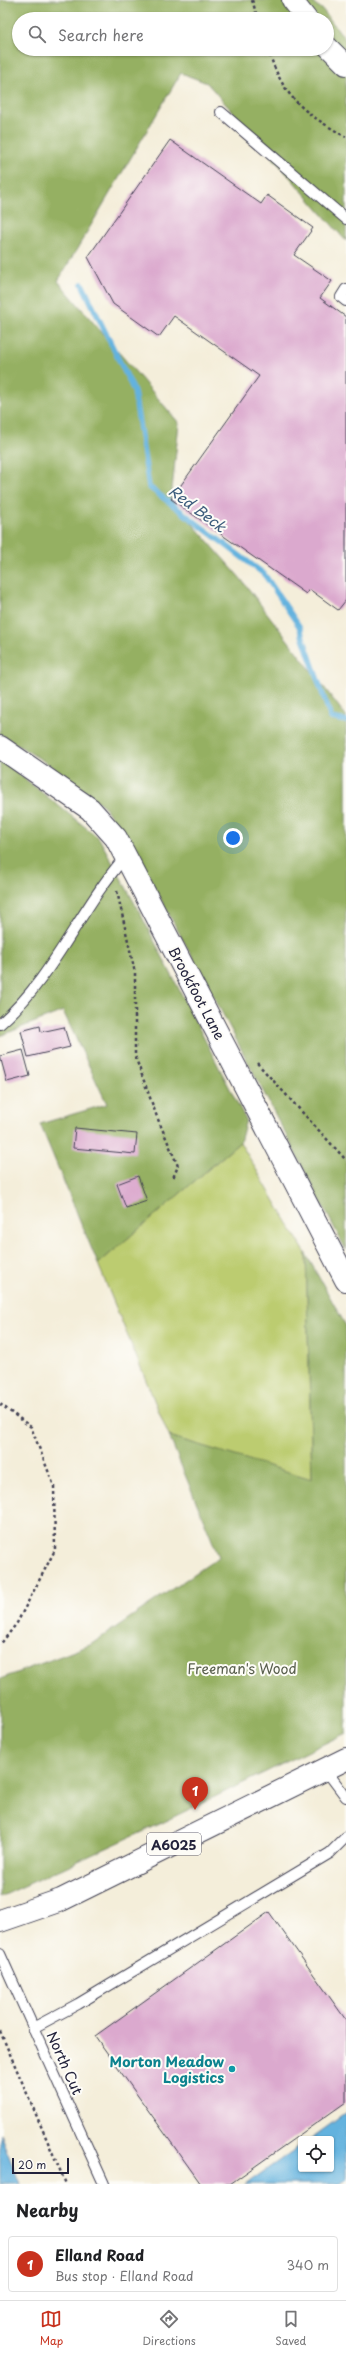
<!DOCTYPE html>
<meta charset="utf-8">
<style>
body{margin:0;font-family:"Playpen Sans",sans-serif;background:#f2f2f2;color:#202124}
.controls{position:absolute;right:12px;bottom:12px;display:grid;overflow:hidden;border-radius:4px;box-shadow:0 1px 3px #0004}
.controls button{width:36px;height:36px;display:grid;place-items:center;padding:0;border:0;border-bottom:1px solid #e0e0e0;background:#fff;color:#202124;font:20px sans-serif}
.scale{position:absolute;left:12px;bottom:10px;width:57px;box-sizing:border-box;padding-left:4px;border:2px solid #22223b;border-top:0;font-size:11px;line-height:14px;white-space:nowrap;color:#22223b;-webkit-text-stroke:3px #fdfcf7;paint-order:stroke}
.you{position:absolute;left:233px;top:838px;width:14px;height:14px;margin:-10px;border:3px solid #fff;border-radius:50%;background:#1a73e8;box-shadow:0 0 0 6px #1a73e833}
.badge{display:grid;place-items:center;width:26px;height:26px;border-radius:50%;background:#c8321e;color:#fff;font-size:13px;font-weight:700}
.pin{position:absolute;translate:-50% -33px;filter:drop-shadow(0 1px 2px #0008)}
.pin::after{content:'';position:absolute;top:21px;width:14px;height:12px;background:inherit;clip-path:polygon(0 0,100% 0,50% 100%)}
.list{margin:0;padding:0;list-style:none}
h2{display:flex;justify-content:space-between;align-items:center;height:52px;margin:0;padding:0 16px;font-size:17px}
h2 small{font-size:13px;font-weight:400;color:#757577}
.list li{display:grid;grid-template-columns:26px 1fr auto;gap:12px;align-items:center;box-sizing:border-box;height:56px;margin:0 8px 8px;padding:0 8px;border:1px solid #e0e0e0;border-radius:4px}
.list b{display:block;font-size:15px;white-space:nowrap}
.list p{margin:0;font-size:13px;white-space:nowrap;color:#757577}
.list em{font-size:13px;font-style:normal;color:#757577}
.icon{flex:none;width:22px;height:22px;fill:none;stroke:currentColor;stroke-width:2;stroke-linecap:round;stroke-linejoin:round}
.map{position:relative;flex:none;width:346px;height:2184px;overflow:hidden}
.search{position:absolute;background:#fff;box-shadow:0 1px 3px #0004;left:12px;right:12px;top:12px;height:44px;display:flex;align-items:center;gap:10px;box-sizing:border-box;padding:0 14px;border-radius:22px;color:#757577;font-size:15px}
.sheet{height:116px;background:#fff}
nav{display:flex;justify-content:space-around;align-items:center;box-sizing:border-box;height:56px;border-top:1px solid #e0e0e0;background:#fff;font-size:11px;color:#757577}
nav a{display:grid;justify-items:center;gap:2px}
nav .on{color:#c8321e}
.map>svg:first-child{display:block}
.green{fill:#bccc6f;stroke:#6f7755}
.forest{fill:#95b062;stroke:#5c694e;fill-rule:evenodd}
.water{fill:#63b2de;stroke:#426a8c}
.lines{fill:none;stroke-linecap:round;stroke-linejoin:round}
.stream{stroke:#63b2de;stroke-width:5.5}
.building{fill:#dba9ce}
.lane-casing{stroke:#424153;stroke-width:12}
.street-casing{stroke:#424153;stroke-width:22}
.secondary-casing{stroke:#424153;stroke-width:24}
.primary-casing{stroke:#424153;stroke-width:24}
.path{stroke:#424153;stroke-width:2.5;stroke-dasharray:3 3;stroke-linecap:butt}
.lane{stroke:#fff;stroke-width:10}
.street{stroke:#fff;stroke-width:20}
.secondary{stroke:#fff;stroke-width:22}
.primary{stroke:#fff;stroke-width:22}
.culture-dot{fill:#0f9aa8;stroke:#fdfcf7;stroke-width:1.5}
.labels{text-anchor:middle;dominant-baseline:central;stroke-width:4;stroke-linejoin:round;paint-order:stroke}
.shield{fill:#fdfcf7;stroke:#646373;stroke-width:1}
.shield-label{font-size:13px;font-weight:bold;fill:#22223b}
.street-label{font-size:14px;fill:#22223b;stroke:#fdfcf7}
.park-label{font-size:14px;fill:#585e4d;stroke:#fdfcf7}
.culture-label{font-size:14px;font-weight:bold;fill:#0d838f;stroke:#fdfcf7;text-anchor:end}
.water-label{font-size:15px;font-style:italic;fill:#3c5c7c;stroke:#fdfcf7}
</style>
<div class="map">
<svg width="346" height="2184" viewBox="0 0 346 2184">
<rect width="100%" height="100%" fill="#fdfcf7"/>
<filter id="ink" filterUnits="userSpaceOnUse"><feTurbulence type="fractalNoise" baseFrequency=".025" numOctaves="2"/><feDisplacementMap in="SourceGraphic" scale="8" xChannelSelector="R" yChannelSelector="G"/><feConvolveMatrix kernelMatrix="1 2 1 2 8 2 1 2 1" color-interpolation-filters="sRGB"/></filter>
<filter id="wash" filterUnits="userSpaceOnUse"><feTurbulence type="fractalNoise" baseFrequency=".012" numOctaves="4" result="noise"/><feDisplacementMap in="SourceGraphic" scale="16" xChannelSelector="R" yChannelSelector="G"/><feGaussianBlur stdDeviation="0.9" result="paint"/><feColorMatrix in="noise" values="0 0 0 0 0 0 0 0 0 0 0 0 0 0 0 0 0 1.4 0 .05"/><feComposite in="paint" operator="in"/></filter>
<g filter="url(#wash)">
<rect width="100%" height="100%" fill="#f4eeda"/>
<!-- green -->
<path class="green" d="M240,1142l66,112 6,226 -143,-44 -71,-172z"/>
<!-- forest -->
<g class="forest">
<path d="M0,0h309l13,9 24,31v201l-139,-158 -26,-10 -123,208 121,142 -8,76 70,80 105,137v534l-142,-272 -66,-120 -34,-52 -59,-44 -45,-28zM19,19h308v30h-308z"/>
<path d="M0,759l99,79 40,73 107,209 -6,22 -142,122 -58,-140 67,-20 -44,-93 -63,25z"/>
<path d="M306,1254l40,72v407l-187,91 -159,73v-218l90,-34 129,-88 -50,-121 143,43z"/>
</g>
<!-- water -->
<g class="water">
<path d="M346,2113v66l-7,5h-93l55,-39v24h30v-30h-21z"/>
<path d="M0,2134l20,50h-20z"/>
</g>
<g class="lines">
<!-- stream -->
<path class="stream" d="M82,284l52,107 15,96 115,87 35,52 32,92 15,3"/>
</g>
<g id="blocks">
<!-- building -->
<g class="building">
<path d="M170,140l91,64 6,-9 46,33 -19,27 38,26 -12,17 26,19v283l-8,10 -29,-21 -3,5 -135,-95 88,-123 -85,-60 -15,21 -46,-33 -25,-47z"/>
<path d="M40,1026l1,6 23,-5 6,20 -42,10 -7,-26z"/>
<path d="M23,1050l7,26 -23,6 -7,-26z"/>
<path d="M75,1128l62,6 -2,20 -62,-6z"/>
<path d="M138,1176l9,25 -21,7 -9,-24z"/>
<path d="M269,1912l77,108v82l-116,82h-29l-106,-148z"/>
</g>
</g>
</g>
<g filter="url(#ink)">
<use href="#blocks" fill-opacity="0" stroke="#424153" stroke-width="1"/>
<g class="lines">
<defs>
<g id="lane">
<path d="M221,112l125,107"/>
<path d="M346,289l-5,8 5,4"/>
<path d="M0,1024c54,-47 79,-114 125,-167"/>
<path d="M325,1769l21,28"/>
<path d="M0,1954l104,230"/>
<path d="M33,2028l45,-24 252,-151 16,-16"/>
</g>
<g id="street">
<path d="M292,0l15,19"/>
<path d="M327,46l19,19"/>
</g>
<path id="secondary" d="M0,747l90,62 26,29 230,442"/>
<path id="primary" d="M0,1921l61,-21 285,-141"/>
</defs>
<!-- lane casing -->
<use href="#lane" class="lane-casing"/>
<!-- street casing -->
<use href="#street" class="street-casing"/>
<!-- secondary casing -->
<use href="#secondary" class="secondary-casing"/>
<!-- primary casing -->
<use href="#primary" class="primary-casing"/>
<!-- path -->
<g class="path">
<path d="M252,0l6,19"/>
<path d="M268,49c15,49 35,63 78,88"/>
<path d="M117,891l18,82v83l22,61 21,49 -5,12"/>
<path d="M257,1063l89,97"/>
<path d="M0,1404l31,23 23,59 1,64 -38,73 -17,22"/>
<path d="M0,2031l66,153"/>
</g>
<!-- lane -->
<use href="#lane" class="lane"/>
<!-- street -->
<use href="#street" class="street"/>
<!-- secondary -->
<use href="#secondary" class="secondary"/>
<!-- primary -->
<use href="#primary" class="primary"/>
</g>
</g>
<!-- markers -->
<circle class="culture-dot" cx="232" cy="2069" r="4"/>
<g class="labels">
<!-- shield labels -->
<rect class="shield" x="147" y="1833" width="54" height="22" rx="3"/>
<g class="shield-label">
<text x="174" y="1844">A6025</text>
</g>
<!-- street labels -->
<g class="street-label">
<text transform="translate(197 993) rotate(62)">Brookfoot Lane</text>
<text transform="translate(65 2063) rotate(66)">North Cut</text>
</g>
<!-- park labels -->
<g class="park-label">
<text x="242" y="1668">Freeman's Wood</text>
</g>
<!-- culture labels -->
<g class="culture-label">
<text x="224" y="2061">Morton Meadow<tspan x="224" dy="16">Logistics</tspan></text>
</g>
<!-- water labels -->
<g class="water-label">
<text transform="translate(198 508) rotate(37)">Red Beck</text>
</g>
</g>
</svg>
<div class="controls">
<button><svg class="icon" aria-label="locate" viewBox="0 0 24 24"><circle cx="12" cy="12" r="6"/><path d="M12 2v4M12 18v4M2 12h4M18 12h4"/></svg></button>
</div>
<div class="scale">20 m</div>
<div class="you"></div>
<div class="pin badge" style="left:195px;top:1810px">1</div>
<div class="search"><svg class="icon" aria-label="search" viewBox="0 0 24 24"><circle cx="10" cy="10" r="6"/><path d="M15 15l6 6"/></svg>Search here</div>
</div>
<section class="sheet">
<h2>Nearby<small></small></h2>
<ul class="list">
<li><span class="badge">1</span><div><b>Elland Road</b><p>Bus stop · Elland Road</p></div><em>340 m</em></li>
</ul>
</section>
<nav>
<a class="on"><svg class="icon" aria-label="map" viewBox="0 0 24 24"><path d="M3 6l6-2 6 2 6-2v14l-6 2-6-2-6 2zM9 4v14M15 6v14"/></svg>Map</a>
<a><svg class="icon" aria-label="directions" viewBox="0 0 24 24"><path d="M12 3l9 9-9 9-9-9zM9 14v-3h6M13 9l2 2-2 2"/></svg>Directions</a>
<a><svg class="icon" aria-label="saved" viewBox="0 0 24 24"><path d="M7 4h10v16l-5-4-5 4z"/></svg>Saved</a>
</nav>
